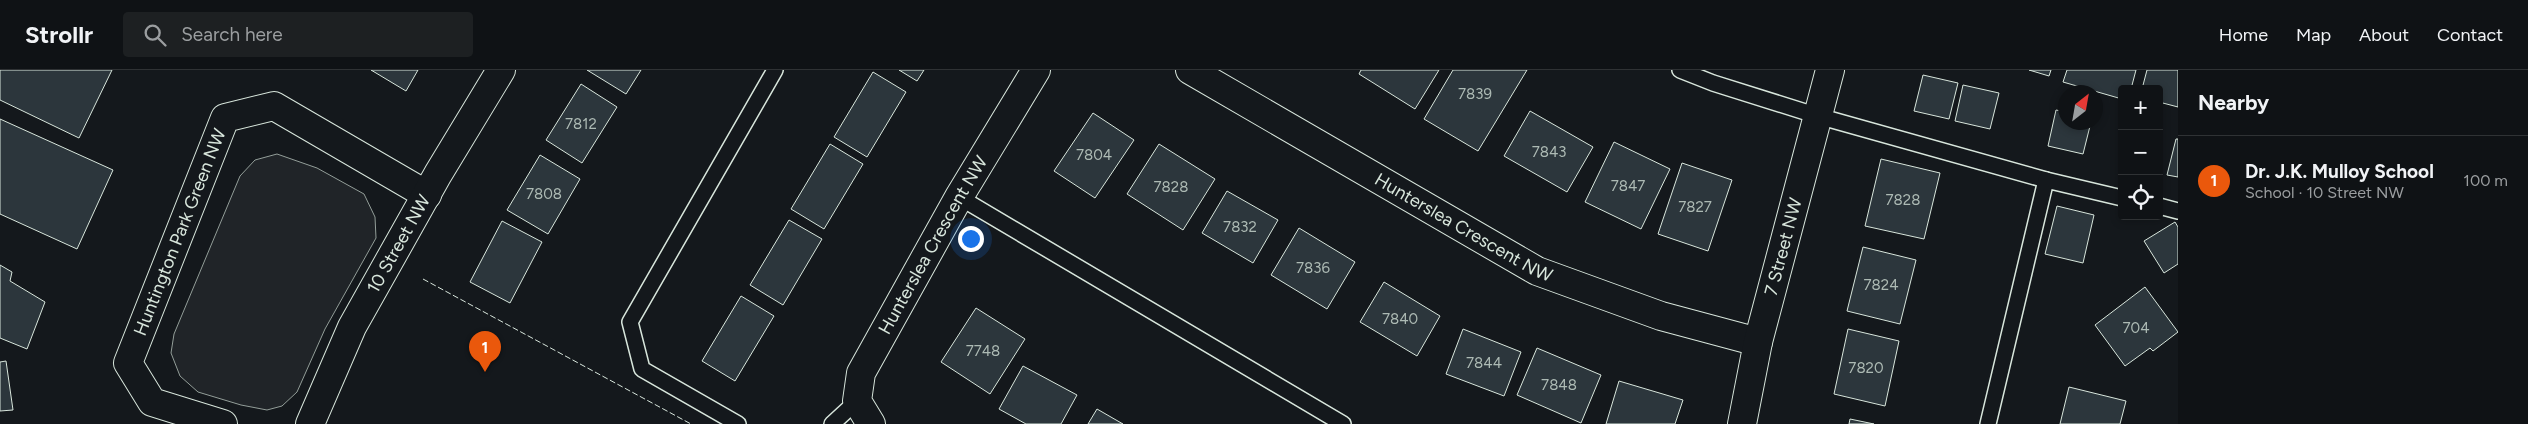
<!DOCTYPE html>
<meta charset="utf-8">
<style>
body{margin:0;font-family:Figtree,sans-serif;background:#1d2022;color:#f1f3f6}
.controls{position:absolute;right:15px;top:15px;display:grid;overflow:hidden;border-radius:5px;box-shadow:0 2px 8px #0003}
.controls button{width:45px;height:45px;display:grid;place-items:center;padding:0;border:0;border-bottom:1px solid #2f3234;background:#0f1215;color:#f1f3f6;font:25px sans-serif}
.compass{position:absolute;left:2058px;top:15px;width:45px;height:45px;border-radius:50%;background:#0f1215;box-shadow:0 2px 8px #0003;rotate:31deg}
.you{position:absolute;left:970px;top:168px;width:18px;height:18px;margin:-12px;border:4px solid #fff;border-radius:50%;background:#1a73e8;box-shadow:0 0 0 8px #1a73e833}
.badge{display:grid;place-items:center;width:32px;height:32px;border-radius:50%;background:#ea580c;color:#fff;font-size:16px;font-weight:700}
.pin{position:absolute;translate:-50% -41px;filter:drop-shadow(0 1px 2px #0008)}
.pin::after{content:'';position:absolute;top:26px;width:18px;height:15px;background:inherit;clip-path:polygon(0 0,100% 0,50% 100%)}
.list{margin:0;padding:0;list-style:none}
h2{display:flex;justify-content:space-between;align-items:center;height:65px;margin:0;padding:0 20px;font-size:21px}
h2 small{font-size:16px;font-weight:400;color:#9b9ea0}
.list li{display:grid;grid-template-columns:32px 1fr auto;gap:15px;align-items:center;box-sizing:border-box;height:90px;padding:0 20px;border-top:1px solid #2f3234}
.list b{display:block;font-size:19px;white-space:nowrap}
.list p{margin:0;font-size:16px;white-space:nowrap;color:#9b9ea0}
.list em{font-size:16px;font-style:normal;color:#9b9ea0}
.icon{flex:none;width:28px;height:28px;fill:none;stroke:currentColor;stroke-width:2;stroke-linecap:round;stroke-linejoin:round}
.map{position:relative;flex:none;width:2178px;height:354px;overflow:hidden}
header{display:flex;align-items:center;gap:30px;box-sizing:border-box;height:70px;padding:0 25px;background:#0f1215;border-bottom:1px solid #2f3234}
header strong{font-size:24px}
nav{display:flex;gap:28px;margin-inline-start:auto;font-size:18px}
.search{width:350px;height:45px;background:#1d2022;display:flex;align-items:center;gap:12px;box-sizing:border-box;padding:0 18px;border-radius:5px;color:#9b9ea0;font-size:19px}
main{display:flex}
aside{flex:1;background:#0f1215}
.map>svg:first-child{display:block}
.green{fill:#202428;stroke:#939e99}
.building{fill:#2c363c;stroke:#d8e6dc}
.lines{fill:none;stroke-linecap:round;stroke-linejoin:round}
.lane-casing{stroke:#d8e6dc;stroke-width:18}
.street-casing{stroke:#d8e6dc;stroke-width:30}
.secondary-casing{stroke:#d8e6dc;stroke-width:30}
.lane{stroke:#14181c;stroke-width:15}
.street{stroke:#14181c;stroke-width:28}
.secondary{stroke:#14181c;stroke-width:28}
.fence{stroke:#d8e6dc;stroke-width:1;stroke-dasharray:6 2.5;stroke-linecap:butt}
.labels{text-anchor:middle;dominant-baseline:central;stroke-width:4;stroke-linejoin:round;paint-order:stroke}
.number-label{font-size:15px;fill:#adbab4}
.street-label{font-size:18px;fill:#d8e6dc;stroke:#14181c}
</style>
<header>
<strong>Strollr</strong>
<div class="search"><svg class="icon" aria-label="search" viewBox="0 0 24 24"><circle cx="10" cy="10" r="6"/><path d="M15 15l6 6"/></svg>Search here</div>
<nav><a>Home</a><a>Map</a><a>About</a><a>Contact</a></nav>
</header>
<main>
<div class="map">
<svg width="2178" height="354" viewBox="0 0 2178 354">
<rect width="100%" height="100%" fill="#14181c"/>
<!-- green -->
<path class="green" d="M277,84l40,14 47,26 11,23 1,21 -51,91 -28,63 -15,14 -15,4 -26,-5 -43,-13 -18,-16 -9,-23 3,-19 66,-158 15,-16z"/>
<!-- building -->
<g class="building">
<path d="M0,0h112l-33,68 -79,-38z"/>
<path d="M371,0h47l-12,21z"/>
<path d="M587,0h54l-15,24z"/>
<path d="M899,0h25l-7,11z"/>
<path d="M1361,0h78l-24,39 -56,-35z"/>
<path d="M1453,0h74l-49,81 -54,-32z"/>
<path d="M2029,0h22l-2,6z"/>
<path d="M2067,0h69l-5,19h-9v10l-59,-17z"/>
<path d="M2147,0h31v37l-19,-5v-13h-17z"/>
<path d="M873,2l33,20 -39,65 -33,-20z"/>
<path d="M1923,5l35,8 -9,36 -35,-8z"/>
<path d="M581,14l36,23 -35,56 -36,-23z"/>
<path d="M1963,15l36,8 -9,36 -35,-8z"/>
<path d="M2056,40l10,2v10h25l-8,32 -35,-8z"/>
<path d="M1530,41l63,36 -26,45 -63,-36z"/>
<path d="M1093,43l41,27 -39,58 -41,-27z"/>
<path d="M0,49l113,51 -36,79 -77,-35z"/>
<path d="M2176,69h2v38l-11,-2z"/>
<path d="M1614,72l56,27 -29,60 -56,-27z"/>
<path d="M830,74l33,20 -39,65 -33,-20z"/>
<path d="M1159,74l56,35 -32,51 -56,-36z"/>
<path d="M540,85l40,24 -32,55 -41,-24z"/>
<path d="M1881,89l59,14 -16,66 -59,-13z"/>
<path d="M1682,93l50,17 -24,71 -50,-17z"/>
<path d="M1227,121l51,29 -25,43 -51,-30z"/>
<path d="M2057,136l37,9 -11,48 -38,-9z"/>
<path d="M789,150l33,19 -39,66 -33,-20z"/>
<path d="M502,151l40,21 -32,61 -40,-21z"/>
<path d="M2175,152l3,5v37l-14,9 -20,-32z"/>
<path d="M1299,158l56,34 -28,47 -56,-34z"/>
<path d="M1863,177l53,13 -16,64 -53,-13z"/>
<path d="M0,195l12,7 -2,9 35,21 -18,47 -27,-11z"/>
<path d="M1384,212l56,34 -23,40 -57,-34z"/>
<path d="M2145,217l33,45 -25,19 -3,-3 -25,18 -30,-41z"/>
<path d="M741,226l33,20 -39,65 -33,-20z"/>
<path d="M976,238l49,31 -35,55 -49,-32z"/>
<path d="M1463,259l58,23 -17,44 -58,-22z"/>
<path d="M1848,259l51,12 -14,65 -51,-12z"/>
<path d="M1537,278l64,27 -20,48 -64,-28z"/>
<path d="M6,291l7,49 -13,1v-49z"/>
<path d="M1023,296l54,29 -16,29h-35l-27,-15z"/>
<path d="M1619,311l64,19 -8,24h-69z"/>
<path d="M2069,317l57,14 -6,23h-60z"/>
<path d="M1097,339l26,15h-35z"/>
<path d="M1850,349l24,5h-25z"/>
</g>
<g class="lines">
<defs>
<g id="lane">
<path d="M1680,0l33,13 105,33 228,64"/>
<path d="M959,127l384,227"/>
<path d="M2159,136l19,5"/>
<path d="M738,354l-96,-55 -12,-47 145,-252"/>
<path d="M832,354l25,-23"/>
<path d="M1988,354l58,-244 76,18"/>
</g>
<g id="street">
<path id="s1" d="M1190,0l347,201 124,45 97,26"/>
<path id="s2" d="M223,354l-71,-22 -24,-39 97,-245 49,-12 153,89"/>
<path id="s3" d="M310,354l42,-97 86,-153 63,-104"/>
<path id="s4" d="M871,354l-14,-23 4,-28 98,-176 77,-127"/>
</g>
<g id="secondary">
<path id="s5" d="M1742,354l16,-82 72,-272"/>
</g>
</defs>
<!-- lane casing -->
<use href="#lane" class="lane-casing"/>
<!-- street casing -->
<use href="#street" class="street-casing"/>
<!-- secondary casing -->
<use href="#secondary" class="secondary-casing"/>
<!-- lane -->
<use href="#lane" class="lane"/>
<!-- street -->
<use href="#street" class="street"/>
<!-- secondary -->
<use href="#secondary" class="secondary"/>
<!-- fence -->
<path class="fence" d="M423,209l268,145"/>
</g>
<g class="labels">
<!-- number labels -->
<g class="number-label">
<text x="1475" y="24">7839</text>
<text x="581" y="54">7812</text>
<text x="1549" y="82">7843</text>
<text x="1094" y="85">7804</text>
<text x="1628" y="116">7847</text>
<text x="1171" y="117">7828</text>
<text x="544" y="124">7808</text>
<text x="1903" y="130">7828</text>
<text x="1695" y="137">7827</text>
<text x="1240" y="157">7832</text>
<text x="1313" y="198">7836</text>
<text x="1881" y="215">7824</text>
<text x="1400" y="249">7840</text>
<text x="2136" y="258">704</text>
<text x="983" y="281">7748</text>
<text x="1484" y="293">7844</text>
<text x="1866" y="298">7820</text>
<text x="1559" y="315">7848</text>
</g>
<!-- street labels -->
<g class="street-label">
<text stroke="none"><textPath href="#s1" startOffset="316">Hunterslea Crescent NW</textPath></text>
<text stroke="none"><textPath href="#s2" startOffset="261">Huntington Park Green NW</textPath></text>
<text stroke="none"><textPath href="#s3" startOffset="201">10 Street NW</textPath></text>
<text stroke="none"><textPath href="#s4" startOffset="202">Hunterslea Crescent NW</textPath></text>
<text stroke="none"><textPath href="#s5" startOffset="182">7 Street NW</textPath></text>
</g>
</g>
</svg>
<div class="controls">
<button>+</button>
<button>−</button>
<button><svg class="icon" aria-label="locate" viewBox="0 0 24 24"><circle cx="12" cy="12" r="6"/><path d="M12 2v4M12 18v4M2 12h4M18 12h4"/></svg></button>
</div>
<svg class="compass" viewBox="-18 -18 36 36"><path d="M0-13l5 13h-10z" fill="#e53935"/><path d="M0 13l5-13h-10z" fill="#9b9ea0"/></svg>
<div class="you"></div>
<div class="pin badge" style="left:485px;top:302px">1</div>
</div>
<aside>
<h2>Nearby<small></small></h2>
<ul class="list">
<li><span class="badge">1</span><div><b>Dr. J.K. Mulloy School</b><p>School · 10 Street NW</p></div><em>100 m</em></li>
</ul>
</aside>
</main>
